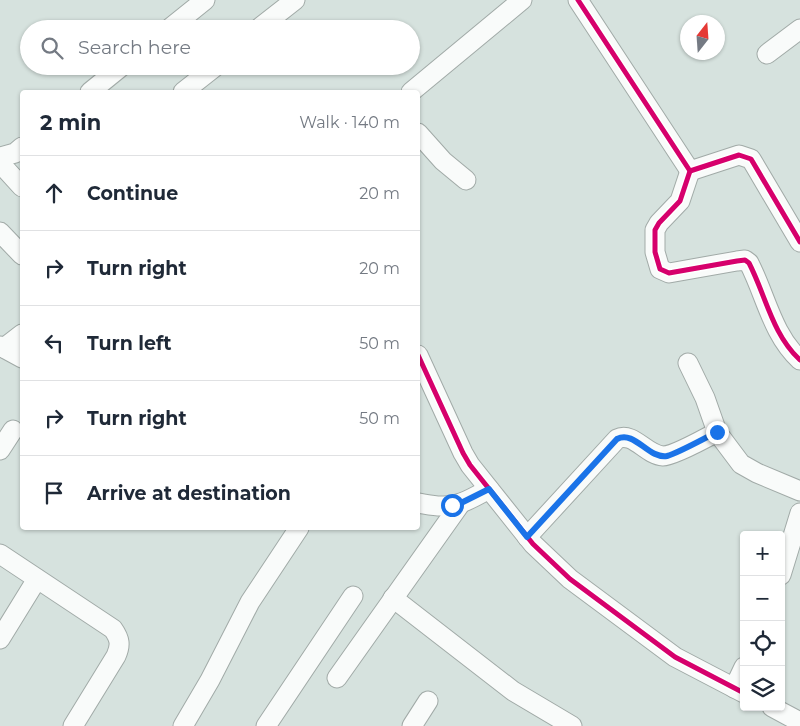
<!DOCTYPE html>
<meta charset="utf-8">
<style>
body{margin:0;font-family:Montserrat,sans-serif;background:#f6f6f7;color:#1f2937}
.controls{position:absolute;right:15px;bottom:15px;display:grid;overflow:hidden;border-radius:5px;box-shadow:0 1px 4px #0004}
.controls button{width:45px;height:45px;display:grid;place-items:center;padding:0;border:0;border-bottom:1px solid #e0e1e3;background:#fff;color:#1f2937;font:25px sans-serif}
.compass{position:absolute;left:680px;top:15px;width:45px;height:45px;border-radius:50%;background:#fff;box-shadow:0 1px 4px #0004;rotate:17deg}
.stop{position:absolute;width:15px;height:15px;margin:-11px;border:4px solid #1a73e8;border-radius:50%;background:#fff}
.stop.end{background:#1a73e8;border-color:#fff;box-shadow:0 1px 5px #0008}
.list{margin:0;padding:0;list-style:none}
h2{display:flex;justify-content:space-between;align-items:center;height:65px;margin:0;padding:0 20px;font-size:21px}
h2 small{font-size:16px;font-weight:400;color:#747a83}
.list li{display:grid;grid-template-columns:32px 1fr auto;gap:15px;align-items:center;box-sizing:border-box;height:75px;padding:0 20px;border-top:1px solid #e0e1e3}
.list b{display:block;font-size:19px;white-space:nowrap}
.list em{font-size:16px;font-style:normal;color:#747a83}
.icon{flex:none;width:28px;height:28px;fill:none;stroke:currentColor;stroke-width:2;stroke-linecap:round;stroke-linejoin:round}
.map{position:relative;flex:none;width:800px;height:726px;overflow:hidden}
.search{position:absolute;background:#fff;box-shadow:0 1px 4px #0004;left:20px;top:20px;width:400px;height:55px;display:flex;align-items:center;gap:12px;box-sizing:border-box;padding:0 18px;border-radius:28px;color:#747a83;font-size:19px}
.panel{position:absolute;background:#fff;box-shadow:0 1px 4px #0004;left:20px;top:90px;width:400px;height:440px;border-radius:5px}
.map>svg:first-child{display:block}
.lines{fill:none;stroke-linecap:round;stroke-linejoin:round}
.street-casing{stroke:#a1aaa7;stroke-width:21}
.street{stroke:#f9fbfa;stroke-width:19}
.cycleway-casing{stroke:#fff;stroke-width:8}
.cycleway{stroke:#d6006c;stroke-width:5}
.route{stroke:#1a73e8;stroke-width:6}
</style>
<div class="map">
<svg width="800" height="726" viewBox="0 0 800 726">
<rect width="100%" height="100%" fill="#d6e2de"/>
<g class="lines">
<defs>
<g id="street">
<path d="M578,0l112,171 49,-16 12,4 49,83"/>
<path d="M169,29l36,-29"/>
<path d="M258,29l37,-29"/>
<path d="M767,54l33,-25"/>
<path d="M90,92l32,-26"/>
<path d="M183,92l33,-26"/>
<path d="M411,92l111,-92"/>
<path d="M418,133l25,28 23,19"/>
<path d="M0,157l15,-4 7,-6"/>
<path d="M0,163l22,24"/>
<path d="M690,171l-10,30 -21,22 -4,7v22l5,17 9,4 68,-12 8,-1 4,3c17,33 23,71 51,97"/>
<path d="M0,232l22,23"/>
<path d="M0,346l22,12"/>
<path d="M4,348l18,-14"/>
<path d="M418,355l45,98 7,12 63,79 37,35 105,78 69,36"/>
<path d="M688,363l17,35 12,34 24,32 16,9 43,18"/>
<path d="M0,450l13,-20"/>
<path d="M418,503c7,1 15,3 23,3 18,1 33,-9 48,-17"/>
<path d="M527,537l90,-98c16,-8 29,16 46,17 10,0 43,-18 54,-24"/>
<path d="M0,554l113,75c7,10 8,16 3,27l-43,70"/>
<path d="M781,575l19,-62"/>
<path d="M393,598l120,93 59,35"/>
<path d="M0,639l37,-60"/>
<path d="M337,678l124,-175"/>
<path d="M734,688l10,-21"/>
<path d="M772,707l28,15"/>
<path d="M183,726l27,-46 40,-78 49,-74"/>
<path d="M266,726l87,-130"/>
<path d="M412,726l16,-25"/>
</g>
</defs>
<!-- street casing -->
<use href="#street" class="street-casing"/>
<!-- street -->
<use href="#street" class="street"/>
<defs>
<g id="cycleway">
<path d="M578,0l112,171 49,-16 12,4 49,83"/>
<path d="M690,171l-10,30 -21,22 -4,7v22l5,17 9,4 68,-12 8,-1 4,3c17,33 23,71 51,97"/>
<path d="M418,355l45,98 7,12 63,79 37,35 105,78 69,36"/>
</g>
</defs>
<!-- cycleway casing -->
<use href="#cycleway" class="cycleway-casing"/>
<!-- cycleway -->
<use href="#cycleway" class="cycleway"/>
</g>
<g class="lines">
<!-- route -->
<path class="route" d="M452,505l9,-2 28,-14 38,48 90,-98c18,-9 31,20 50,17 11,-3 38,-18 50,-24"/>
</g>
</svg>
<div class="controls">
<button>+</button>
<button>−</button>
<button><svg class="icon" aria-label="locate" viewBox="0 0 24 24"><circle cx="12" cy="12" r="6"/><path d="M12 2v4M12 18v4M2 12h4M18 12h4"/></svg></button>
<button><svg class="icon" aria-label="layers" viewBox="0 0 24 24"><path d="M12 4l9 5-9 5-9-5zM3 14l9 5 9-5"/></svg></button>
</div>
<svg class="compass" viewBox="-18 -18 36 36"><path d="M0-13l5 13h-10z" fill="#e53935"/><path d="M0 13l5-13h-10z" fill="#747a83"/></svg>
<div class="stop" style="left:452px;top:505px"></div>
<div class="stop end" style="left:717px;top:432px"></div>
<div class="search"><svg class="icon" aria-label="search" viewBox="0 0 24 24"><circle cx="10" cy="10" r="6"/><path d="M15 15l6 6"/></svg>Search here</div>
<section class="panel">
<h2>2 min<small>Walk · 140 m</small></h2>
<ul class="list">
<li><svg class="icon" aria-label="ahead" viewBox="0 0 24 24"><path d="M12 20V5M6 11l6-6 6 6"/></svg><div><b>Continue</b></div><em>20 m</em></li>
<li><svg class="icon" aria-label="right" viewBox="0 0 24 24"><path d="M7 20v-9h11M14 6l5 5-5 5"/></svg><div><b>Turn right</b></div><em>20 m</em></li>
<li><svg class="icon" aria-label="left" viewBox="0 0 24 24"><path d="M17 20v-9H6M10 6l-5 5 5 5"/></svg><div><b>Turn left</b></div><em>50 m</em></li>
<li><svg class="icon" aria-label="right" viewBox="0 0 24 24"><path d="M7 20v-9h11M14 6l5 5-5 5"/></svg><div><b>Turn right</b></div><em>50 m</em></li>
<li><svg class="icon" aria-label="arrive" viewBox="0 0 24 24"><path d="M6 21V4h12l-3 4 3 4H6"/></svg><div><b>Arrive at destination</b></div></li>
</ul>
</section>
</div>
